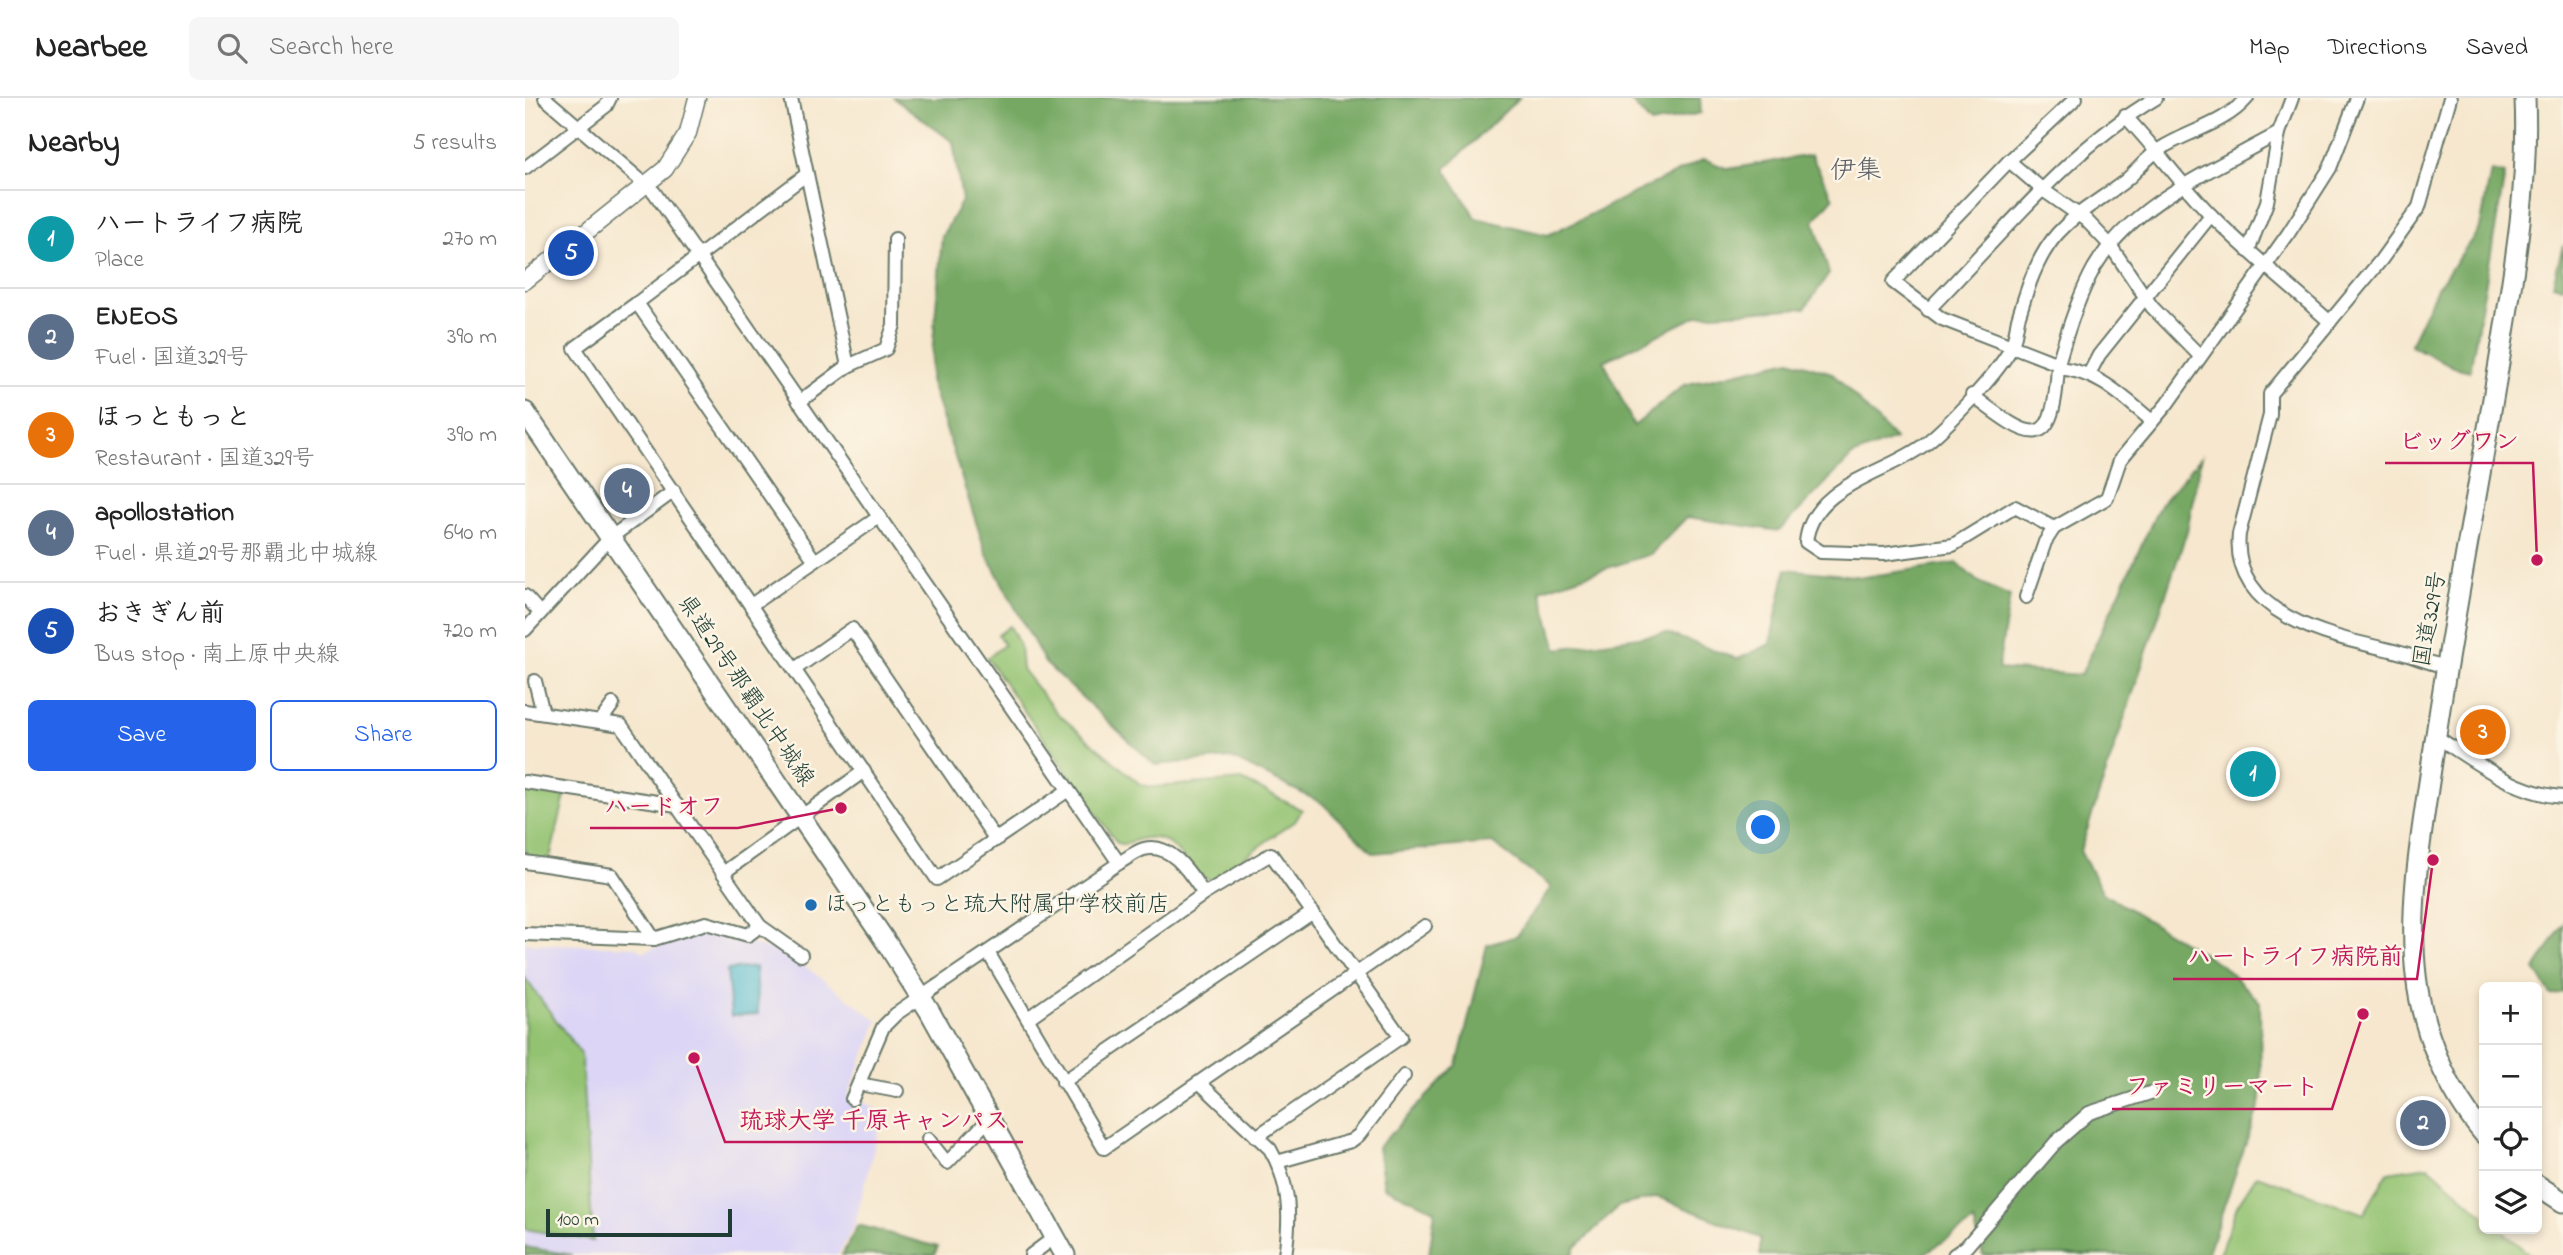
<!DOCTYPE html>
<meta charset="utf-8">
<style>
body{margin:0;font-family:"Indie Flower","Klee One",sans-serif;background:#f6f6f6;color:#222}
.controls{position:absolute;right:21px;bottom:21px;display:grid;overflow:hidden;border-radius:10px;box-shadow:0 4px 10px #0003}
.controls button{width:63px;height:63px;display:grid;place-items:center;padding:0;border:0;border-bottom:2px solid #e0e0e0;background:#fff;color:#222;font:35px sans-serif}
.scale{position:absolute;left:21px;bottom:18px;width:186px;box-sizing:border-box;padding-left:7px;border:4px solid #1f3d34;border-top:0;font-size:19px;line-height:24px;white-space:nowrap;color:#1f3d34;-webkit-text-stroke:5px #fcf5e5;paint-order:stroke}
.you{position:absolute;left:1239px;top:730px;width:24px;height:24px;margin:-18px;border:5px solid #fff;border-radius:50%;background:#1a73e8;box-shadow:0 0 0 10px #1a73e833}
.badge{display:grid;place-items:center;width:46px;height:46px;border-radius:50%;background:#2563eb;color:#fff;font-size:23px;font-weight:700}
.pin{position:absolute;translate:-50% -50%;border:4px solid #fff;box-shadow:0 2px 7px #0006}
.list{margin:0;padding:0;list-style:none}
h2{display:flex;justify-content:space-between;align-items:center;height:91px;margin:0;padding:0 28px;font-size:30px}
h2 small{font-size:23px;font-weight:400;color:#767676}
.list li{display:grid;grid-template-columns:46px 1fr auto;gap:21px;align-items:center;box-sizing:border-box;height:98px;padding:0 28px;border-top:2px solid #e0e0e0}
.list b{display:block;font-size:26px;white-space:nowrap}
.list p{margin:0;font-size:23px;white-space:nowrap;color:#767676}
.list em{font-size:23px;font-style:normal;color:#767676}
.actions{display:flex;gap:14px;padding:21px 28px}
.actions a{flex:1;padding:16px 0;border:2px solid #2563eb;border-radius:10px;text-align:center;font-size:24px;color:#2563eb}
.actions .main{background:#2563eb;color:#fff}
.icon{flex:none;width:38px;height:38px;fill:none;stroke:currentColor;stroke-width:2;stroke-linecap:round;stroke-linejoin:round}
.map{position:relative;flex:none;width:2038px;height:1157px;overflow:hidden}
header{display:flex;align-items:center;gap:42px;box-sizing:border-box;height:98px;padding:0 35px;background:#fff;border-bottom:2px solid #e0e0e0}
header strong{font-size:33px}
nav{display:flex;gap:38px;margin-inline-start:auto;font-size:24px}
.search{width:490px;height:63px;background:#f6f6f6;display:flex;align-items:center;gap:18px;box-sizing:border-box;padding:0 24px;border-radius:10px;color:#767676;font-size:26px}
main{display:flex}
aside{flex:1;background:#fff}
.map>svg:first-child{display:block}
.built{fill:#dcd5f6}
.green{fill:#93c271;stroke:#598052;stroke-width:2}
.forest{fill:#76a863;stroke:#4a724c;stroke-width:2}
.water{fill:#53bad1;stroke:#397c82;stroke-width:2}
.lines{fill:none;stroke-linecap:round;stroke-linejoin:round}
.minor-casing{stroke:#6a786a;stroke-width:16}
.tertiary-casing{stroke:#6a786a;stroke-width:19}
.primary-casing{stroke:#6a786a;stroke-width:23}
.trunk-casing{stroke:#6a786a;stroke-width:23}
.minor{stroke:#fff;stroke-width:12}
.tertiary{stroke:#fff;stroke-width:16}
.primary{stroke:#fff;stroke-width:19}
.trunk{stroke:#fff;stroke-width:19}
.poi-dot{fill:#1f6fb2;stroke:#fcf5e5;stroke-width:2.5}
.labels{text-anchor:middle;dominant-baseline:central;stroke-width:5;stroke-linejoin:round;paint-order:stroke}
.street-label{font-size:23px;fill:#1f3d34;stroke:#fcf5e5}
.poi-label{font-size:23px;fill:#1f3d34;stroke:#fcf5e5;text-anchor:start}
.quarter-label{font-size:26px;fill:#595c65;stroke:#fcf5e5}
.leader{fill:none;stroke:#c2185b;stroke-width:2.5}
.callout-dot{fill:#c2185b;stroke:#fcf5e5;stroke-width:2.5}
.callout-label{font-size:24px;text-anchor:middle;font-weight:bold;fill:#c2185b;stroke:#fcf5e5;stroke-width:5;stroke-linejoin:round;paint-order:stroke}
</style>
<header>
<strong>Nearbee</strong>
<div class="search"><svg class="icon" aria-label="search" viewBox="0 0 24 24"><circle cx="10" cy="10" r="6"/><path d="M15 15l6 6"/></svg>Search here</div>
<nav><a>Map</a><a>Directions</a><a>Saved</a></nav>
</header>
<main>
<aside>
<h2>Nearby<small>5 results</small></h2>
<ul class="list">
<li><span class="badge" style="background:#0f9aa8">1</span><div><b>ハートライフ病院</b><p>Place</p></div><em>270 m</em></li>
<li><span class="badge" style="background:#5c6f8a">2</span><div><b>ENEOS</b><p>Fuel · 国道329号</p></div><em>390 m</em></li>
<li><span class="badge" style="background:#e8710a">3</span><div><b>ほっともっと</b><p>Restaurant · 国道329号</p></div><em>390 m</em></li>
<li><span class="badge" style="background:#5c6f8a">4</span><div><b>apollostation</b><p>Fuel · 県道29号那覇北中城線</p></div><em>640 m</em></li>
<li><span class="badge" style="background:#1a4fb4">5</span><div><b>おきぎん前</b><p>Bus stop · 南上原中央線</p></div><em>720 m</em></li>
</ul>
<div class="actions"><a class="main">Save</a><a>Share</a></div>
</aside>
<div class="map">
<svg width="2038" height="1157" viewBox="0 0 2038 1157">
<rect width="100%" height="100%" fill="#fcf5e5"/>
<filter id="ink" filterUnits="userSpaceOnUse"><feTurbulence type="fractalNoise" baseFrequency=".0143" numOctaves="2"/><feDisplacementMap in="SourceGraphic" scale="14" xChannelSelector="R" yChannelSelector="G"/><feConvolveMatrix kernelMatrix="1 2 1 2 8 2 1 2 1" color-interpolation-filters="sRGB"/></filter>
<filter id="wash" filterUnits="userSpaceOnUse"><feTurbulence type="fractalNoise" baseFrequency=".00686" numOctaves="4" result="noise"/><feDisplacementMap in="SourceGraphic" scale="28" xChannelSelector="R" yChannelSelector="G"/><feGaussianBlur stdDeviation="1.57" result="paint"/><feColorMatrix in="noise" values="0 0 0 0 0 0 0 0 0 0 0 0 0 0 0 0 0 1.4 0 .05"/><feComposite in="paint" operator="in"/></filter>
<g filter="url(#wash)">
<rect width="100%" height="100%" fill="#f6e7ce"/>
<!-- built -->
<path class="built" d="M181,831l61,20 7,-6 104,78 -30,74 35,17 -28,112 -17,31h-313v-312l112,4 6,5z"/>
<!-- green -->
<g class="green">
<path d="M485,528l10,20 2,23 34,43 85,73 13,2 88,-7 60,30 -6,10 -84,60c-32,-6 -34,-62 -88,-35l-7,-2 -130,-185 17,-13 -6,-10z"/>
<path d="M0,684l42,6 -19,78 -23,-4z"/>
<path d="M0,880l56,76 12,187 -68,-12z"/>
<path d="M1903,1068l56,49v14h16l30,26h-311l18,-49 20,-31 107,39 24,-42z"/>
</g>
<!-- forest -->
<g class="forest">
<path d="M369,0h625l-74,71 31,49 72,17 156,-76 24,10 83,-14 22,43 -19,22 15,54 -24,34 -106,7 -95,46 30,65 50,-41 106,-25 42,13 63,66 -43,17 -73,75 -92,-14 -36,37 -111,36 17,59 109,-16 72,26 32,-15 16,-75 78,8 93,-14 20,18 33,15 -12,73 83,6 79,-170 41,-48 -14,74 -107,320 23,42 120,73 37,36 1,98 -54,155h-224l-9,-33 -52,33h-162v-17l-102,-41 -39,9 -44,42 -2,7h-144l6,-45 -51,-23 -6,-40 79,-82 30,-120 30,-9 34,-49 -59,-44 -119,10 -51,-50 -91,-45 -76,7 -110,-102 -59,-110 -56,-173 12,-144 20,-35 -9,-59z"/>
<path d="M1103,0h72l1,15 -50,11z"/>
<path d="M1966,73l14,3 -35,197 -16,-4 -44,-22 27,-57 43,-60z"/>
<path d="M2038,147v42l-10,-3z"/>
<path d="M2038,826v68l-12,3 -16,-26z"/>
<path d="M333,1127l80,22 -4,8h-92z"/>
<path d="M0,1149l47,8h-47z"/>
</g>
<!-- water -->
<path class="water" d="M230,869l3,47 -27,2 -4,-46z"/>
</g>
<g filter="url(#ink)">
<g class="lines">
<defs>
<g id="minor">
<path d="M20,0l109,94 465,671"/>
<path d="M266,0l16,76"/>
<path d="M1551,0l-67,63 -116,121 49,37 116,45c9,-32 20,-67 36,-96 39,-66 121,-99 185,-135"/>
<path d="M1722,0c-22,26 -59,33 -87,51 -13,8 -23,22 -35,32 -23,18 -47,30 -67,52 -21,23 -31,56 -40,86 -2,10 -3,22 -8,31 -14,25 -62,76 -85,94 -36,29 -113,40 -119,98l15,10 63,2 69,-9 62,-38 39,21 53,-30 13,-38 47,-56 121,-170 42,-66 27,-70"/>
<path d="M1600,18c31,32 57,70 89,102 37,37 77,69 116,104"/>
<path d="M1484,63l34,29 43,30 24,25 42,62 48,49"/>
<path d="M0,70l81,-62 4,-8"/>
<path d="M1723,153l19,-49 12,-69 13,-35"/>
<path d="M112,205l-62,45 362,531 130,-88"/>
<path d="M1403,212c72,-73 138,-159 228,-212"/>
<path d="M323,268l38,-17 8,-24 1,-86"/>
<path d="M1533,270c40,3 65,29 94,53"/>
<path d="M1564,276l10,-19 112,-140"/>
<path d="M1447,297c60,47 82,60 86,-31"/>
<path d="M274,304l49,-36 -41,-192 -170,129 178,258 64,-44"/>
<path d="M0,498l15,17"/>
<path d="M1501,499l19,-55 9,-14"/>
<path d="M226,507l64,-44"/>
<path d="M0,532l85,-92 64,-47"/>
<path d="M1922,569c-20,-4 -38,-13 -57,-17 -62,-14 -159,-35 -151,-116l31,-119v-21l111,-134 38,-53 31,-109"/>
<path d="M270,571l57,-40 144,211"/>
<path d="M10,583l8,32"/>
<path d="M0,613l96,14 102,148"/>
<path d="M75,624l13,-18"/>
<path d="M1910,638c40,25 80,58 128,61"/>
<path d="M0,684l152,23"/>
<path d="M0,764l87,13 42,64 52,-16 42,12 12,-9 41,29"/>
<path d="M235,828l-37,-53 141,-102"/>
<path d="M0,836l129,5"/>
<path d="M464,856l115,194 321,-222"/>
<path d="M503,920l176,-124 67,-40 130,183 -145,100"/>
<path d="M538,984l250,-170"/>
<path d="M675,985l70,66c20,34 21,68 15,106"/>
<path d="M334,986l38,7"/>
<path d="M327,1001l31,-72 13,-13 223,-151c7,-4 17,-12 25,-14 28,-7 47,26 60,45"/>
<path d="M403,1041l19,24 43,-45"/>
<path d="M752,1064l74,-21 8,-6 45,-59"/>
<path d="M506,1157l24,-18"/>
<path d="M1429,1157l12,-8 90,-105 33,-29 61,-20"/>
</g>
<path id="tertiary" d="M0,183l140,-112 23,-36 9,-35"/>
<path id="primary" d="M0,314l363,533 42,67 135,243"/>
<g id="trunk">
<path d="M1959,1036c-37,-43 -62,-103 -68,-159 -8,-70 6,-144 16,-213 19,-135 46,-270 68,-405 14,-86 29,-171 25,-259"/>
<path d="M2012,1087l26,17"/>
</g>
</defs>
<!-- minor casing -->
<use href="#minor" class="minor-casing"/>
<!-- tertiary casing -->
<use href="#tertiary" class="tertiary-casing"/>
<!-- primary casing -->
<use href="#primary" class="primary-casing"/>
<!-- trunk casing -->
<use href="#trunk" class="trunk-casing"/>
<!-- minor -->
<use href="#minor" class="minor"/>
<!-- tertiary -->
<use href="#tertiary" class="tertiary"/>
<!-- primary -->
<use href="#primary" class="primary"/>
<!-- trunk -->
<use href="#trunk" class="trunk"/>
</g>
</g>
<!-- markers -->
<circle class="poi-dot" cx="286" cy="807" r="7"/>
<g class="labels">
<!-- street labels -->
<g class="street-label">
<text transform="translate(1906 521) rotate(-80)">国道329号</text>
<text transform="translate(220 593) rotate(56)">県道29号那覇北中城線</text>
</g>
<!-- poi labels -->
<g class="poi-label">
<text x="300" y="807">ほっともっと琉大附属中学校前店</text>
</g>
<!-- quarter labels -->
<g class="quarter-label">
<text x="1331" y="74">伊集</text>
</g>
</g>
<!-- callouts -->
<path class="leader" d="M2012 462L2008 365H1860M316 710L213 730H65M1908 762L1892 881H1648M1838 916L1807 1011H1587M169 960L200 1044H498"/>
<g class="callout-dot">
<circle cx="2012" cy="462" r="7"/>
<circle cx="316" cy="710" r="7"/>
<circle cx="1908" cy="762" r="7"/>
<circle cx="1838" cy="916" r="7"/>
<circle cx="169" cy="960" r="7"/>
</g>
<g class="callout-label">
<text x="1934" y="351">ビッグワン</text>
<text x="139" y="716">ハードオフ</text>
<text x="1770" y="866">ハートライフ病院前</text>
<text x="1697" y="996">ファミリーマート</text>
<text x="349" y="1030">琉球大学 千原キャンパス</text>
</g>
</svg>
<div class="controls">
<button>+</button>
<button>−</button>
<button><svg class="icon" aria-label="locate" viewBox="0 0 24 24"><circle cx="12" cy="12" r="6"/><path d="M12 2v4M12 18v4M2 12h4M18 12h4"/></svg></button>
<button><svg class="icon" aria-label="layers" viewBox="0 0 24 24"><path d="M12 4l9 5-9 5-9-5zM3 14l9 5 9-5"/></svg></button>
</div>
<div class="scale">100 m</div>
<div class="you"></div>
<div class="pin badge" style="left:1728px;top:676px;background:#0f9aa8">1</div>
<div class="pin badge" style="left:1898px;top:1025px;background:#5c6f8a">2</div>
<div class="pin badge" style="left:1958px;top:634px;background:#e8710a">3</div>
<div class="pin badge" style="left:102px;top:393px;background:#5c6f8a">4</div>
<div class="pin badge" style="left:46px;top:155px;background:#1a4fb4">5</div>
</div>
</main>
